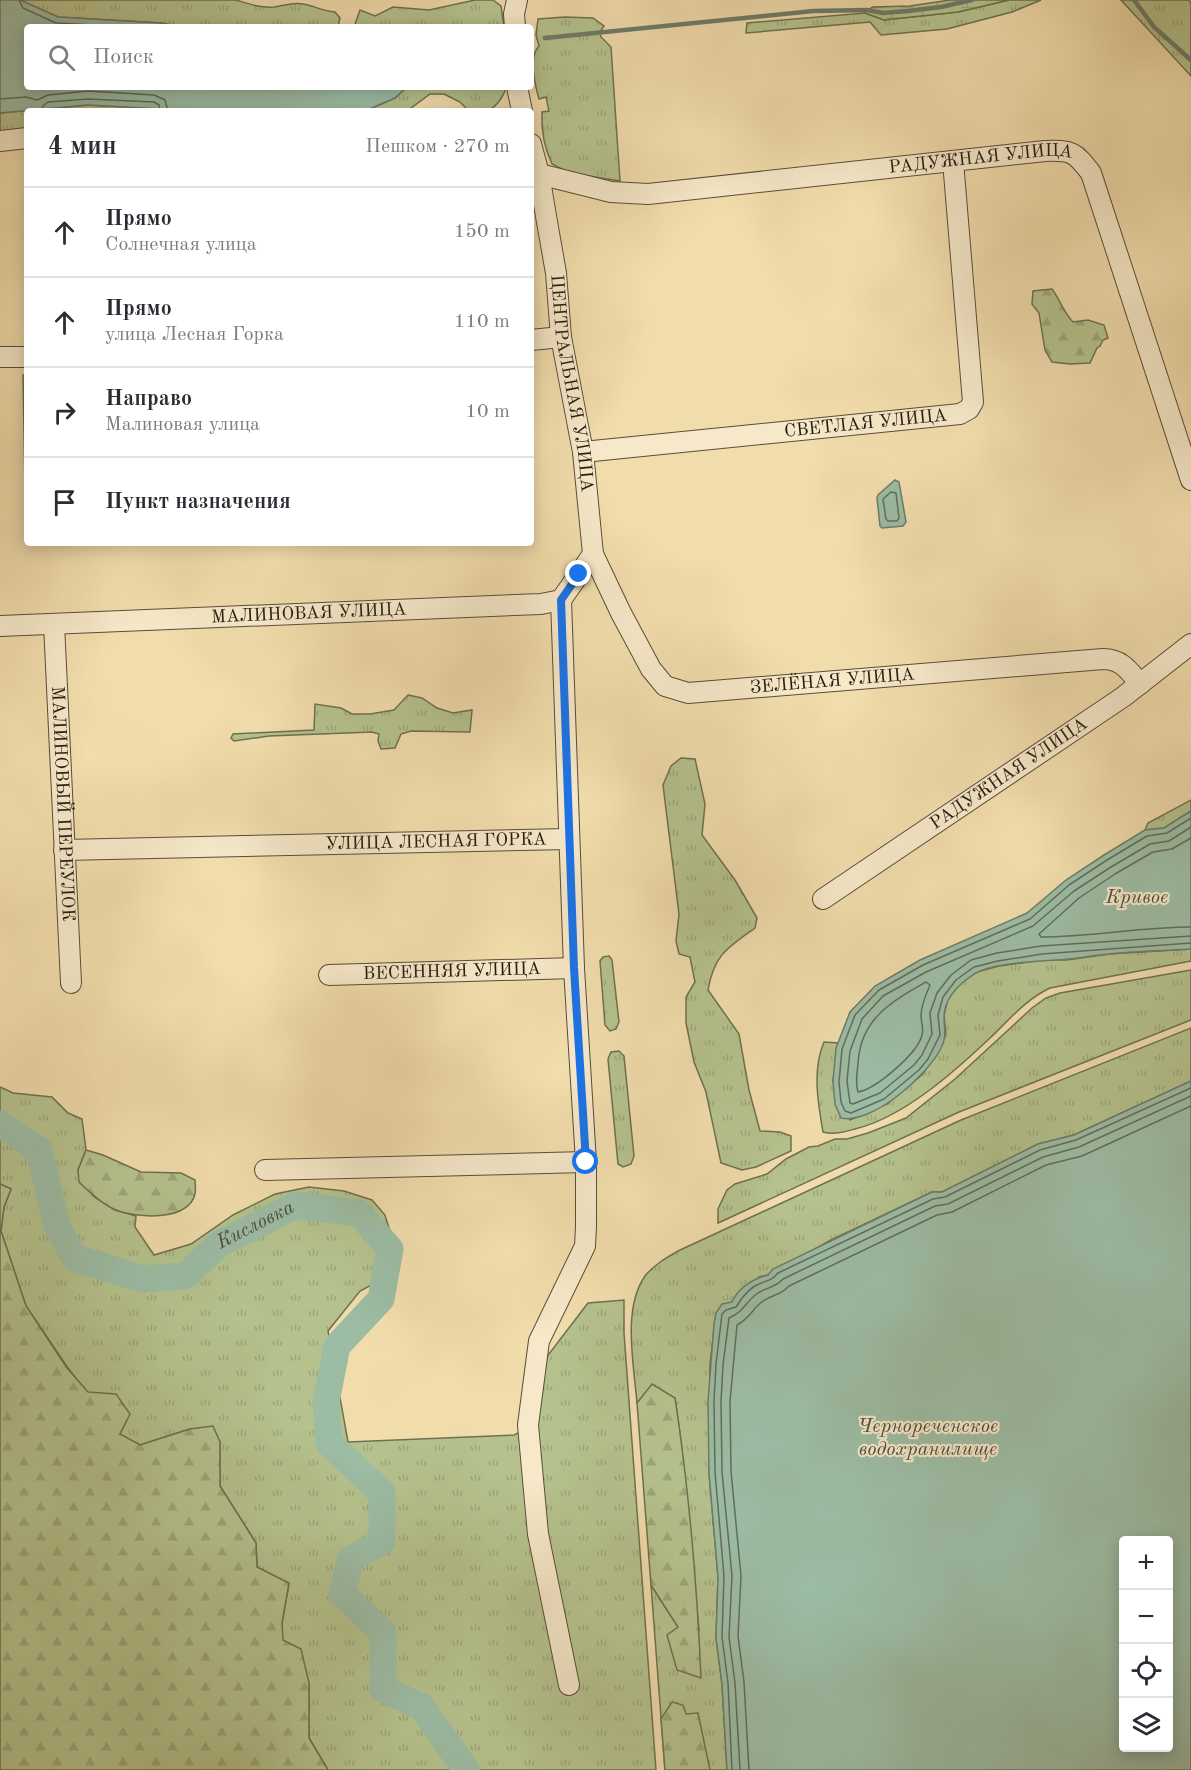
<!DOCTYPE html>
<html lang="ru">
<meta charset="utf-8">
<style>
body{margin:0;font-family:"Old Standard TT",serif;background:#f7f7f7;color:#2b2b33}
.controls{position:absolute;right:18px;bottom:18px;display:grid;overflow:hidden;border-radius:6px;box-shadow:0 3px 15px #0003}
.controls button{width:54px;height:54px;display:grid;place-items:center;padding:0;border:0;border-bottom:2px solid #e1e1e2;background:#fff;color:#2b2b33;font:30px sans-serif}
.stop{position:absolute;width:18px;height:18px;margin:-14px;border:4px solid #1a73e8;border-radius:50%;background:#fff}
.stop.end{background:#1a73e8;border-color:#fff;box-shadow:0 2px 6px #0008}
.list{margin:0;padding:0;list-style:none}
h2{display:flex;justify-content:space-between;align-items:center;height:78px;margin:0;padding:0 24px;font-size:26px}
h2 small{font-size:20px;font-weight:400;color:#7c7c81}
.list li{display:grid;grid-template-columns:39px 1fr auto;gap:18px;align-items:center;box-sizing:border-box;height:90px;padding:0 24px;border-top:2px solid #e1e1e2}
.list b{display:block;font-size:22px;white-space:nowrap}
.list p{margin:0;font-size:20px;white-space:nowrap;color:#7c7c81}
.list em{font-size:20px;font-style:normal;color:#7c7c81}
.icon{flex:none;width:33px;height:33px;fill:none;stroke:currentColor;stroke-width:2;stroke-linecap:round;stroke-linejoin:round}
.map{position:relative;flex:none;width:1191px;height:1770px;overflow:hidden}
.search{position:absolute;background:#fff;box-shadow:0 3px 15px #0003;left:24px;top:24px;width:510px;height:66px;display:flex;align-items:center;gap:15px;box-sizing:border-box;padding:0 21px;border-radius:6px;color:#7c7c81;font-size:22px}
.panel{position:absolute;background:#fff;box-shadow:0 3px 15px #0003;left:24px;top:108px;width:510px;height:438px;border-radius:6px}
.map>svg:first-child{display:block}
.grass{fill:url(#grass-tufts);stroke:#6e7050;stroke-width:1.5}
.forest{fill:url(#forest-firs);stroke:#6e7050;stroke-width:1.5}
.wetland{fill:url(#wetland-marsh);stroke:#6e7050;stroke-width:1.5}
.water{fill:#9cbca4;stroke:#6d7c6a;stroke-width:1.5;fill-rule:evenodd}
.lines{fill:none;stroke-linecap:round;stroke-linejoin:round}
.shore{stroke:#616c5b;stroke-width:1.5}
.stream{stroke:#6d7c6a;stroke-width:4.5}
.river{stroke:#9cbca4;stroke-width:27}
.minor-casing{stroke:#594d38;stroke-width:22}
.minor{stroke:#f6e8c9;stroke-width:20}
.route{stroke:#1a73e8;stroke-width:8}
.labels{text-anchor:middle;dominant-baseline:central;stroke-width:4.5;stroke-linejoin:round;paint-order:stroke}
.street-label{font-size:18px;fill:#261d12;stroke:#f6e8c9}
.water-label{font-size:20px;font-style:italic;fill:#494d3e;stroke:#f6e8c9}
</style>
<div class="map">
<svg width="1191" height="1770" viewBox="0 0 1191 1770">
<defs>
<pattern id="grass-tufts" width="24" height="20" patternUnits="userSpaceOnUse" patternTransform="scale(1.5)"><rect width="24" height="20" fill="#b5c28d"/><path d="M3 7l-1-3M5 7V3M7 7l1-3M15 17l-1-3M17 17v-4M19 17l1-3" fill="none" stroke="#9ca679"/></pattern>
<pattern id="forest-firs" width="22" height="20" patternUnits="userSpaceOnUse" patternTransform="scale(1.5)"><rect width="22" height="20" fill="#b5c28d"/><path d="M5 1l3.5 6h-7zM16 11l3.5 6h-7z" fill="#9ca679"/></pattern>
<pattern id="wetland-marsh" width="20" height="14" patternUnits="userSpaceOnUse" patternTransform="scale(1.5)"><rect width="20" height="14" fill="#b5c28d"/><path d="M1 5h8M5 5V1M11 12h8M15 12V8" fill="none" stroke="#9ca679"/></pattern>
</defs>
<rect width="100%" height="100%" fill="#f1dcac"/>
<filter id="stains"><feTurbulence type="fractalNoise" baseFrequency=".00333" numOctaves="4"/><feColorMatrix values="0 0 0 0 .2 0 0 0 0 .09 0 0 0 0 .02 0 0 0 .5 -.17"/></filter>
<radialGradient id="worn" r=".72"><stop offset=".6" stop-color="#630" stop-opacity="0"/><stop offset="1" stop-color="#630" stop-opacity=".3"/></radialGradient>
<!-- grass -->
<g class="grass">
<path d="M20,0h216c13,4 24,8 38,7 10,-1 18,-5 29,-3 11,2 20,7 32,8l5,6 -2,9h-159l-18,-4 -103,-6z"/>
<path d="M475,0h18l8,6 3,21h-150l6,-17 15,6 18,-9 36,3z"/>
<path d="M1009,0h32l-29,12 -65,17 -66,6 -11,-13 -124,11 1,-10 118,-10 19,7 74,-8z"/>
<path d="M1121,0h68l2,3v73z"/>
<path d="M565,17l28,1 11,8 -4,6 1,5 10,10 9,134 -50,-8 -18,-9c-8,-17 -11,-32 -10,-52l7,-1 -3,-14 -7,2c-4,-14 -11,-42 0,-53l-3,-11 2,-16z"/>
<path d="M407,87h99c-1,6 -3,8 -6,13 -10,14 -15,11 -31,11l-9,-9 -16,-8h-14l-23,17h-42l30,-13z"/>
<path d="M88,105l103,5 7,1h-171v18l-27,2v-18z"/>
<path d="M23,375h4v112h-2z"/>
<path d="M408,695l14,3 15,10 16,5 19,-3 -2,22 -59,-1 -10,3 -6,14 -14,1 -3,-8 1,-7 -7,-2 -103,4 -35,5 -3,-3 2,-4 81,-4 1,-26 26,4 11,6h18l24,-4z"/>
<path d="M681,758l14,1 10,45 -3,31 33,45 22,38 -2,10c-28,20 -41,27 -47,62l31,44 10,56 11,41 20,1 11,4v15l-35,16 -14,3 -21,-7 -15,-71 -12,-30 -8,-39v-26l9,-15 -5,-25 -11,-3 -3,-13 3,-27 -16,-129 8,-19z"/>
<path d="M1191,800v11l-27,17 -19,2 3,-7z"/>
<path d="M1191,949v12l-141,27c-25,12 -40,31 -60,50 -36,34 -86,79 -135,91 -11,3 -21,6 -32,3 -5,-29 -11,-62 1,-90l14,1 -5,38 17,39 37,-16 36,-30 23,-39 -2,-20 4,-16 12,-15 17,-12 22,-6 44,-6h24l42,-6z"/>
<path d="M609,956l3,4 7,62 -3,7 -6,2 -5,-6 -5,-64 3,-4z"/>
<path d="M1191,970v50l-232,92 -241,111v-14l9,-19 8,-6 32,-10 19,-15 23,-12 9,-1 17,-7h12l21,-6 38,-15 49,-39 77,-71 14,-10 14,-5z"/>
<path d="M1191,1028v53l-117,54 -36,9 -96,48h-10l-101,48 -63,35 -9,2 -27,25 -16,11 -6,51 -1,109 9,104 -2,61 6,46 5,86h-62l-14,-185 27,42 21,3 -18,-189 -6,-43 -38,5c-3,-38 -15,-94 8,-127 9,-11 21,-18 33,-25l283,-131z"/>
<path d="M619,1051l5,5 10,100 -3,8 -8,3 -5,-3 -10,-105 3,-7z"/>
<path d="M0,1087l13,6 39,4 16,16 14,6 4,31 -8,20 15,26 22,14 21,6 -1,11 19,28 37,-11 42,-29 42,-21 34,-7 35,4 28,9 13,15 9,29 -14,-19 -17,-15 -22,-8 -34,-4 -28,7 -38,20 -26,15 -32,30 -15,4h-33l-63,-29 -12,-15 2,-23 -6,-25 -14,-34 -9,-12 -29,-11 -4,-6z"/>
<path d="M0,1130l33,22 18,39v36l10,18 17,16 65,22 24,-1 19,-4 40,-34 25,-14 41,-17 14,-2 32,4 15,8 11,3 12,11 8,12 -5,32 -19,10 -32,40 20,111 166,-7 19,-9 9,-63 46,-60 36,-3v33l32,437h-328l-19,-32v-55l-27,-43v-17l7,-39 -32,-17 -1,-24 -36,-57v-44l-30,-13 -50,16 -21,-11 -51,-66 -42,-62 -25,-75 3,-24 7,-18 -11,-5z"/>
</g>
<!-- forest -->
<g class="forest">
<path d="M1052,289c8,11 12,24 21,33l15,-2 16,5 4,13 -5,2 -3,6 -3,2 -7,15 -20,1 -18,-2 -7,-12 -6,-37 -7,-9 1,-13z"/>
<path d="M86,1150l17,5 38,17 40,1 14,7c0,5 1,10 0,14 -7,28 -59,24 -79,16 -14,-6 -26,-17 -37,-28l-1,-12z"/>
<path d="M0,1184l11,5 -7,18 -3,24 25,75 41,62 21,24 28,2 14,20 -10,20 20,11 50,-16 23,-3 7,16v44l36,57 1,24 32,16 -7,40 1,17 18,9 8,34v55l19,32h-328z"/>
<path d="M652,1384l23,14c14,92 22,187 26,280l-24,-8 -10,-35 11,-8 -27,-42 -14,-182z"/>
<path d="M672,1702l11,3 3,9 12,-1 12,57h-45l-4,-51z"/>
</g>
<!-- wetland -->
<path class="wetland" d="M950,0h59l-51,12 -74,8 -19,-7 2,-3 6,-3 37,-1z"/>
<!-- water -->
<g class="water">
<path d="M0,0h20l38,17 103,6 18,4h-152v60h380l-12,11 -30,13h-167l-110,-6 -88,8z"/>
<path d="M895,480l4,2 7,40 -3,4 -21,2 -2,-2 -3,-28 1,-3z"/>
<path d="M1191,811v138c-27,2 -55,2 -82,5 -14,1 -27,4 -41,5 -25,3 -73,2 -94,15 -15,10 -30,24 -30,43 0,12 3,20 -3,31 -13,27 -69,77 -100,70l-6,-14 -2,-23 3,-33 14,-36 25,-26 45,-26 107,-47 39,-33 38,-25 41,-25 19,-2z"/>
<path d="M1191,1081v689h-464l-5,-86 -6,-46 2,-61 -9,-104 -1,-72 6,-77 2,-11 6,-9 10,-2c6,-14 22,-24 36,-27l5,-6 159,-77h10l96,-48 36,-9zM1124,1540h44v208h-44z"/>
</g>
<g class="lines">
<!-- shore -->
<g class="shore">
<path d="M19,0l4,8 33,15 75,4"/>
<path d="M0,99l26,-2 11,3 11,-5 40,-4 66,4 11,5 3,11"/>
<path d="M42,111l1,-5 5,-4 40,-3 66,3 5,3 1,6"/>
<path d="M891,492l5,1 3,25 -2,3h-9l-2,-2 -3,-20z"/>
<path d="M1191,818l-24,15 -20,3 -40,24 -38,25 -39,34 -107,46 -44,25 -24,25 -13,34 -3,33 2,20 4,9 6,2 33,-14 35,-29 9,-11 12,-24 -2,-20 5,-18 13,-17 18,-13 24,-6 44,-7 149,-11"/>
<path d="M1191,827l-22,14 -19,3 -39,23 -37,24 -41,35 -107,46 -43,24 -21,23 -12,32 -3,30 3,22 3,1 27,-11 34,-28 8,-10 10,-21 -2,-21 7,-20 14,-18 20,-15 26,-7 44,-7 150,-10"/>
<path d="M1191,838l-19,11 -19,3 -38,22 -36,24 -40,36 2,3c50,0 100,-10 150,-10"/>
<path d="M926,982l4,3c-4,9 -9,21 -9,31 0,6 3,13 1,19 -4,18 -46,54 -64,57 -3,-9 -1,-18 0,-28 2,-45 33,-62 68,-82z"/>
<path d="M732,1770l-4,-87 -6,-46 2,-61 -9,-104 -1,-71 2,-37 6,-50 4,-4 10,-3c6,-10 14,-20 25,-24 8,-3 11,-3 17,-10l155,-74 12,-2 95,-47 36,-10 115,-52"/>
<path d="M740,1770l-5,-87 -6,-46 3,-61 -10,-104 -1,-71 2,-36 6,-47c16,-7 16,-16 29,-25 9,-6 17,-5 25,-14l152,-73 13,-2 95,-47 36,-10 112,-51"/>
<path d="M749,1770l-5,-88 -6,-46 3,-60 -10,-105 -1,-70 7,-76c12,-6 16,-17 26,-24 10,-7 17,-5 26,-15l148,-71 15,-3 94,-47 36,-9 109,-50"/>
</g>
<!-- stream -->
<g class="stream">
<path d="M1134,0l20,27 37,33"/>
<path d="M545,38l268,-27 54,-1 16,3 25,-2 33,-4 31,-7"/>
</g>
<!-- river -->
<path class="river" id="s1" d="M0,1124l39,26 18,77 18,31 67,21 43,-3 34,-32 77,-39 63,8 31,36 -9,50 -44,47 -11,56 3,41 53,50v49l-31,17 -9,34 41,40v56l39,18 44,63"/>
<defs>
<g id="minor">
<path d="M515,27l-1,-13 3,-14"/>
<path d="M517,87l5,24"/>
<path d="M0,141l27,-3"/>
<path id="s2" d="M531,144l8,30 8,48 9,51 5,64 22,115 10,102 28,59 30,56 14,17 23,7 415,-34c19,0 26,12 37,25"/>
<path id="s3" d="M539,174l72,18 37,2 397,-43c27,-1 30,1 46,22l100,307"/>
<path d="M531,340l30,-3"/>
<path d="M0,357h27"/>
<path id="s4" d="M583,452l377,-38 9,-5 4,-7 -20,-241"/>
<path d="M561,600l13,368 12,194v65l-1,19 -46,95 -11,84 10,109 31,151"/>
<path id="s5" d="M54,624l17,359"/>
<path id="s6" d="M0,626l541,-22 20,-4 32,-46"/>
<path id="s7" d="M64,850l505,-11"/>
<path id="s8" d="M823,899l300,-202 68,-53"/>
<path id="s9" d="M329,975l245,-7"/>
<path d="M265,1170l321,-8"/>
</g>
</defs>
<!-- minor casing -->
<use href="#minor" class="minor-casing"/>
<!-- minor -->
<use href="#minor" class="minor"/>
</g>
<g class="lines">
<!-- route -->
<path class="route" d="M579,574l-18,26 13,368 12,194"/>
</g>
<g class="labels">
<!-- street labels -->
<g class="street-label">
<text stroke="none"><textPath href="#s3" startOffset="446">РАДУЖНАЯ УЛИЦА</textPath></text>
<text stroke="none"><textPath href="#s2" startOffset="243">ЦЕНТРАЛЬНАЯ УЛИЦА</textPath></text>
<text stroke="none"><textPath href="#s4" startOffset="284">СВЕТЛАЯ УЛИЦА</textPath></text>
<text stroke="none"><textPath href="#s6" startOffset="309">МАЛИНОВАЯ УЛИЦА</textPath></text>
<text stroke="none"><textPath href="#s2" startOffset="735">ЗЕЛЁНАЯ УЛИЦА</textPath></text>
<text stroke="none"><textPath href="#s8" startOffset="224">РАДУЖНАЯ УЛИЦА</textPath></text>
<text stroke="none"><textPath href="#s5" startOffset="180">МАЛИНОВЫЙ ПЕРЕУЛОК</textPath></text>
<text stroke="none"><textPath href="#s7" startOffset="372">УЛИЦА ЛЕСНАЯ ГОРКА</textPath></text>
<text stroke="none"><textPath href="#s9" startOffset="123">ВЕСЕННЯЯ УЛИЦА</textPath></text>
</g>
<!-- water labels -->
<g class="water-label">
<text x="1137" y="898">Кривое</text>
<text stroke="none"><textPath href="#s1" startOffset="363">Кисловка</textPath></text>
<text x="928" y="1427">Чернореченское<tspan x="928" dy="23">водохранилище</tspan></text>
</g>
</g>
<rect width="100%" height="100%" filter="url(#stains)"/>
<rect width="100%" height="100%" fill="url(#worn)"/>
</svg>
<div class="controls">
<button>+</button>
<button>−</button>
<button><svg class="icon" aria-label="locate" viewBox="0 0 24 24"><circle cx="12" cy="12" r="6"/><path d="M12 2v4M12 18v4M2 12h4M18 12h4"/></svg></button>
<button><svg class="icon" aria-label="layers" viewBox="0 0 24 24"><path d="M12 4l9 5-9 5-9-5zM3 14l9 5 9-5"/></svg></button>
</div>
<div class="stop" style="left:586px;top:1162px"></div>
<div class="stop end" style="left:579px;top:574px"></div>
<div class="search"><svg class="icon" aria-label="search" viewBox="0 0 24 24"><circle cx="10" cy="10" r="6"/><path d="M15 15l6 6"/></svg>Поиск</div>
<section class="panel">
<h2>4 мин<small>Пешком · 270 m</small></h2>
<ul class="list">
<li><svg class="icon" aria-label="ahead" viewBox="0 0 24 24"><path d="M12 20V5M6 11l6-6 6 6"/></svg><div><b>Прямо</b><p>Солнечная улица</p></div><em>150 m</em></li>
<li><svg class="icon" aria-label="ahead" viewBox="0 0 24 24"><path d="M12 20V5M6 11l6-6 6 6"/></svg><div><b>Прямо</b><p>улица Лесная Горка</p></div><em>110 m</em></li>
<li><svg class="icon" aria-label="right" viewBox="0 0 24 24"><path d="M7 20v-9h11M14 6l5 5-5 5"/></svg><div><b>Направо</b><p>Малиновая улица</p></div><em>10 m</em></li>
<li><svg class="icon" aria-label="arrive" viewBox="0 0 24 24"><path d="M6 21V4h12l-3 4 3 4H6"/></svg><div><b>Пункт назначения</b></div></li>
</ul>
</section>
</div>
